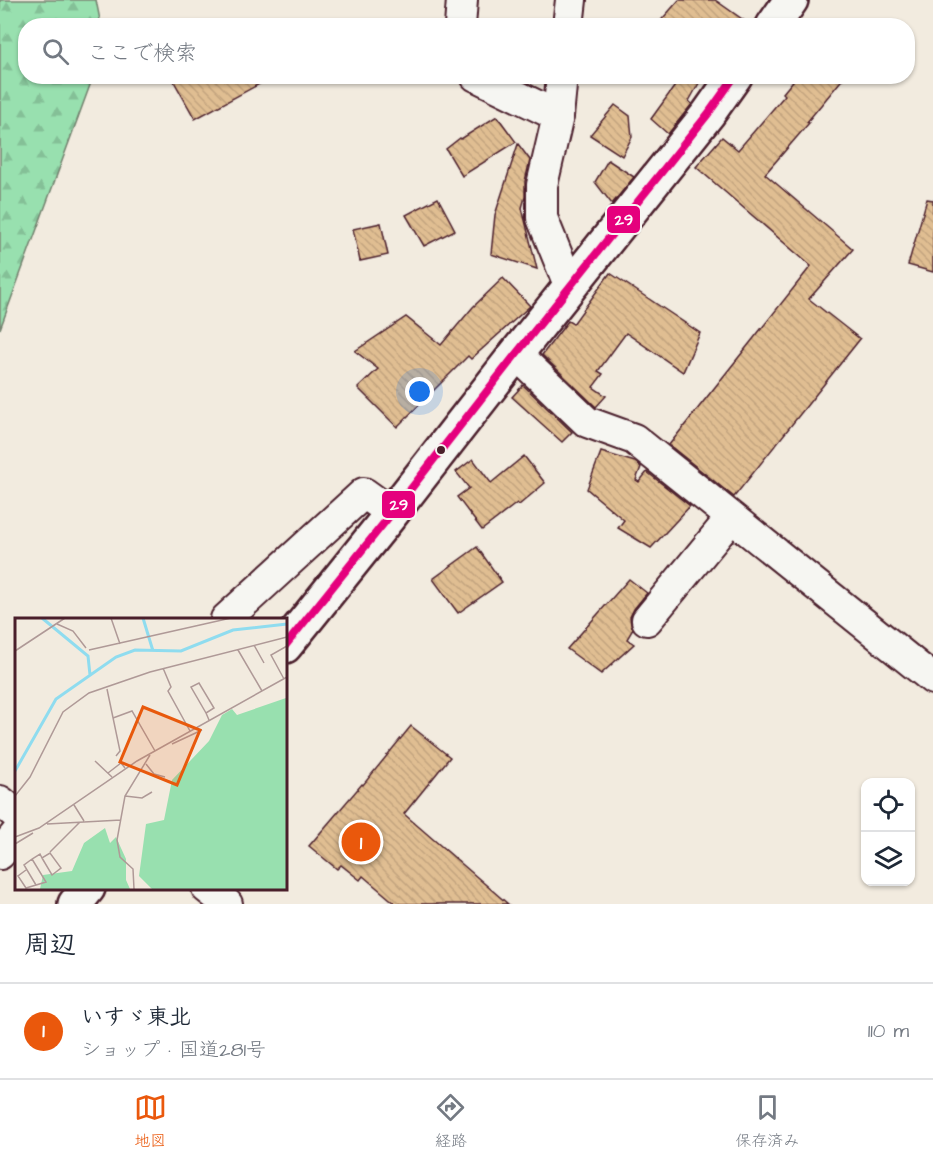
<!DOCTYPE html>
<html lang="ja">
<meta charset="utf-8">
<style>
body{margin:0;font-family:"Architects Daughter","Klee One",sans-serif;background:#f6f6f7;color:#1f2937}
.controls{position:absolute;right:18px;bottom:18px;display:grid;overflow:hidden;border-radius:12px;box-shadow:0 2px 4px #0004}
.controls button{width:54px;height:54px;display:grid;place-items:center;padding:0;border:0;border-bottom:2px solid #e0e1e3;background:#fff;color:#1f2937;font:30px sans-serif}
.you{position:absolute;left:420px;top:392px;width:21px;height:21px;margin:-15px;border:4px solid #fff;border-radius:50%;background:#1a73e8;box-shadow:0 0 0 9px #1a73e833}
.badge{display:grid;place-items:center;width:39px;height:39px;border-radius:50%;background:#ea580c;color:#fff;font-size:20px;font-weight:700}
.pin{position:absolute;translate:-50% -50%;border:3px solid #fff;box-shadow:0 2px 6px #0006}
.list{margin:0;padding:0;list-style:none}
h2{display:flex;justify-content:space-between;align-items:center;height:78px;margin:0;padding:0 24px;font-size:26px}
h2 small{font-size:20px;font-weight:400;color:#747a83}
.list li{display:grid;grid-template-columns:39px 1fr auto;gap:18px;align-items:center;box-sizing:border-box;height:96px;padding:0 24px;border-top:2px solid #e0e1e3}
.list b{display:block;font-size:22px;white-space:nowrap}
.list p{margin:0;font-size:20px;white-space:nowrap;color:#747a83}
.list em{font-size:20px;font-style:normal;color:#747a83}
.icon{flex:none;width:33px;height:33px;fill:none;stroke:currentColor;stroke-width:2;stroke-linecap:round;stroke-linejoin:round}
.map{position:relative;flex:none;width:933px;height:904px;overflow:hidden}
.search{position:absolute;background:#fff;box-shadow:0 2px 4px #0004;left:18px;right:18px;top:18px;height:66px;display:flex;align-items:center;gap:15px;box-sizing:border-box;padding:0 21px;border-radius:24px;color:#747a83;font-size:22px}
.sheet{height:174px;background:#fff}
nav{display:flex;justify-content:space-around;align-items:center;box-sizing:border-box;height:84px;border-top:2px solid #e0e1e3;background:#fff;font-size:16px;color:#747a83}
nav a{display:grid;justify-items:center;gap:3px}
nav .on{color:#ea580c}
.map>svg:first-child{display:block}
.forest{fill:url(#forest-firs);stroke:#71806d;stroke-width:1.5}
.building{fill:url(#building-back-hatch);stroke:#4a1f2b;stroke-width:1.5}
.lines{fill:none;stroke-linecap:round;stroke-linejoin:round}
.minor-casing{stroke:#4a1f2b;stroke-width:34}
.highway-casing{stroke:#4a1f2b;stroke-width:38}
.minor{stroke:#f6f6f2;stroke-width:30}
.highway{stroke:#f6f6f2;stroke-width:33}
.bus-1-casing{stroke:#f6f6f2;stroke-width:12}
.bus-1{stroke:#e5007d;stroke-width:8}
.bus-dot{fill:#4a1f2b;stroke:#f6f6f2;stroke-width:2}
.inset-river{fill:none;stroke:#8fdcef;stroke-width:3}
.inset-road{fill:none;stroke:#af9997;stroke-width:1.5}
.view{fill:#e8590c;fill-opacity:0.15;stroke:#e8590c;stroke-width:3}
.inset-edge{fill:none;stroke:#4a1f2b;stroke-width:3}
.line-badge{stroke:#f6f6f2;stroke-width:2}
.badge-label{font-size:16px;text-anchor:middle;font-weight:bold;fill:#fff}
</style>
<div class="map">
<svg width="933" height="904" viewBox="0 0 933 904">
<defs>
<pattern id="forest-firs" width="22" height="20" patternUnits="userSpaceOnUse" patternTransform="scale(1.5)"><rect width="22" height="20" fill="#98e0af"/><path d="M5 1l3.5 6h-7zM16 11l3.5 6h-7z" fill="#84c097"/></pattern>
<pattern id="building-back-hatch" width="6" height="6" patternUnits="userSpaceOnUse" patternTransform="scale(1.5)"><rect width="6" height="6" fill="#e0be92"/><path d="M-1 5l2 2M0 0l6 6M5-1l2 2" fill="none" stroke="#c2a37e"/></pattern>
</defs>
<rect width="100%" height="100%" fill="#f2ebdf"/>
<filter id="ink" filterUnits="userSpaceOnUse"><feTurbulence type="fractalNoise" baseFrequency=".0167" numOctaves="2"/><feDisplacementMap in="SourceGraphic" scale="12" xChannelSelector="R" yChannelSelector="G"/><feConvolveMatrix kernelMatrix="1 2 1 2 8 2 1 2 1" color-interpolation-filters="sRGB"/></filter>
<g filter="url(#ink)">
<!-- forest -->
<path class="forest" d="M0,0h96l5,25 -75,1v50l67,1 -93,252z"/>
<!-- building -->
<g class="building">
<path d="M679,0h36l37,26h-96z"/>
<path d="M171,76h103l-79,43z"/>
<path d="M682,76h21l-14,25 3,3 -24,30 -17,-15z"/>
<path d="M797,76h48l-38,46 2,1 -44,51 88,75 -44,50 51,40 -126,158 -65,-52 142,-179 -115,-99 26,-30 16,13 47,-55 -2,-2z"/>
<path d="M615,105l15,11 2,21 -10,19 -32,-21z"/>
<path d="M497,116l19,26 -54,34 -16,-27 14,-11 1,1z"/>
<path d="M518,144l12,16 -5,21v16l-3,11 15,61 -46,-15 4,-39z"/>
<path d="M608,160l26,17 -22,27 -17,-22z"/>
<path d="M438,198l17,32 -31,16 -18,-31z"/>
<path d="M927,199l6,1v72l-25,-7z"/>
<path d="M381,223l7,32 -28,6 -7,-32z"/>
<path d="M610,273l90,60 -17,39 -57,-39 -28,38 5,3 -10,13 13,9 -10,11 -54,-52 26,-34 5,3z"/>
<path d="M503,278l27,28 -59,53 -3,-3 -71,71 -39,-39 20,-19 -23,-18 51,-34 35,28 32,-38z"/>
<path d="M523,385l49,47 -10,10 -50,-45z"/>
<path d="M601,452l34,10 6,5 -5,13 3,2 8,-10 43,34 -39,42 -33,-20 6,-8 -37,-31z"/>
<path d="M524,456l21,27 -26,22 -2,-2 -35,27 -25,-33 12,-9 -13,-16 17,-13 18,24z"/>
<path d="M477,547l25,35 -44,31 -25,-34z"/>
<path d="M629,579l18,14 -13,16 -4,8 1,8 2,4 -6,10 7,5 -33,30 -34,-25z"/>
<path d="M411,726l39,31 -46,57 104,90h-112l-33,-28 -3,4 -19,-15 -4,4 -28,-23 53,-62 1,1z"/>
</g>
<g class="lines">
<defs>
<g id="minor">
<path d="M460,26l2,-26"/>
<path d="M568,26l3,-26"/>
<path d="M476,76l82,40"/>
<path d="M562,76l-4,40 -16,69v33l28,69"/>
<path d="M516,354l71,68 47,17 299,240"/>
<path d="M226,619l138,-126 28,20"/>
<path d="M647,620l84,-102"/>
<path d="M0,801l16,13"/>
<path d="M0,854l16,-20"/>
<path d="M207,888l20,16"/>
</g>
<g id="highway">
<path d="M773,26l18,-26"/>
<path d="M285,646l107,-133 124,-159 192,-240 27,-38"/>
<path d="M75,904l13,-16"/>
</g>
</defs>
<!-- minor casing -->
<use href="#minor" class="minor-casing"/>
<!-- highway casing -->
<use href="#highway" class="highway-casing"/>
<!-- minor -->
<use href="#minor" class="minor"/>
<!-- highway -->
<use href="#highway" class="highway"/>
<defs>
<path id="bus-1" d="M285,646l107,-133 124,-159 192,-240 27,-38"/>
</defs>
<!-- bus-1 casing -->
<use href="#bus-1" class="bus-1-casing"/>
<!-- bus-1 -->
<use href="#bus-1" class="bus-1"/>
</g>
</g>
<!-- markers -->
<circle class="bus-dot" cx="441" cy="450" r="5"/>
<!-- overview -->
<g transform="translate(15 618)">
<rect width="272" height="272" fill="#f2ebdf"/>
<path d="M271,80v191h-134l-13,-13 7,-52 18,-4 8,-40 37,-39 13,-26 10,-6 5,6zM90,210l5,15 6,-6 10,22v21l4,9h-90l3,-14 29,-4 12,-28z" fill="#98e0af"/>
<path class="inset-river" d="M27,0l46,38 2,19M128,0l10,33M0,153l41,-72 60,-42 19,-7 46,1 52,-21 54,-6"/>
<path class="inset-road" d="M96,0l9,26M42,6l16,7 13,17M239,27l10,18M74,32l142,-32M223,32l24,41M0,33l50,-33M148,50l8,19 -3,4 22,40M269,61l-13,-24 16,-9M92,71l13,62 -4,5M191,95l8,-5 -15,-25 -8,4 15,26 3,7M98,100l19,-7 23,40M157,126l30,-14M80,143l17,16M131,146l8,10 11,3M93,155l13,-10 4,5M0,178l15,-19 33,-65 26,-19 61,-21 137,-35M110,178l17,2 10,-6M59,187l10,16M32,206l74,-4M0,219l24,-9 98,-67 150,-84M0,226l18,-11M35,234l30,-30M17,241l14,23 -10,3 -12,-20 8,-6 8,-5 2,4 8,-5 11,15 -9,7 -10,-17M11,252l-8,6 8,12 10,-3M119,271l-1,-20 -13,-12 -3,-17 8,-44 25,-41"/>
<path class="view" d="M128,89l57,23 -23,55 -57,-23z"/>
<rect width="272" height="272" class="inset-edge"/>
</g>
<g class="line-badge">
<rect x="606" y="205" width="35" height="29" rx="6" fill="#e5007d"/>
<rect x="381" y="490" width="35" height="29" rx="6" fill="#e5007d"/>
</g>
<g class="badge-label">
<text x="624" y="225">29</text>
<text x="399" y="510">29</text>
</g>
</svg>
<div class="controls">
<button><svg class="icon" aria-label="locate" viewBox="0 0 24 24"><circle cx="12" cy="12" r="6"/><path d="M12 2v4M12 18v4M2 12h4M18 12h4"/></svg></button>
<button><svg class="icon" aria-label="layers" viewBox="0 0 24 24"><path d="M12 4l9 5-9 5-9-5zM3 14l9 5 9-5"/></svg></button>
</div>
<div class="you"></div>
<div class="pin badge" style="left:361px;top:842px">1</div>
<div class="search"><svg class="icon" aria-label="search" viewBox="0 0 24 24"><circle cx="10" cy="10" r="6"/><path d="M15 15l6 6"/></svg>ここで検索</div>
</div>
<section class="sheet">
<h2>周辺<small></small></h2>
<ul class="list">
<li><span class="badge">1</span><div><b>いすゞ東北</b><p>ショップ · 国道281号</p></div><em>110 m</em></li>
</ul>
</section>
<nav>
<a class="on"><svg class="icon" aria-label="map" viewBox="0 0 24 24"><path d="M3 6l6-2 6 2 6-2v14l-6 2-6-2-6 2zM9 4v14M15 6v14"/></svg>地図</a>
<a><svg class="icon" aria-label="directions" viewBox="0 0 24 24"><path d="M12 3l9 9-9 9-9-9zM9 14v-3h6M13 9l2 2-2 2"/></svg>経路</a>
<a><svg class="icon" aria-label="saved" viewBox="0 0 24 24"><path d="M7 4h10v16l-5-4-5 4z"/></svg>保存済み</a>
</nav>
